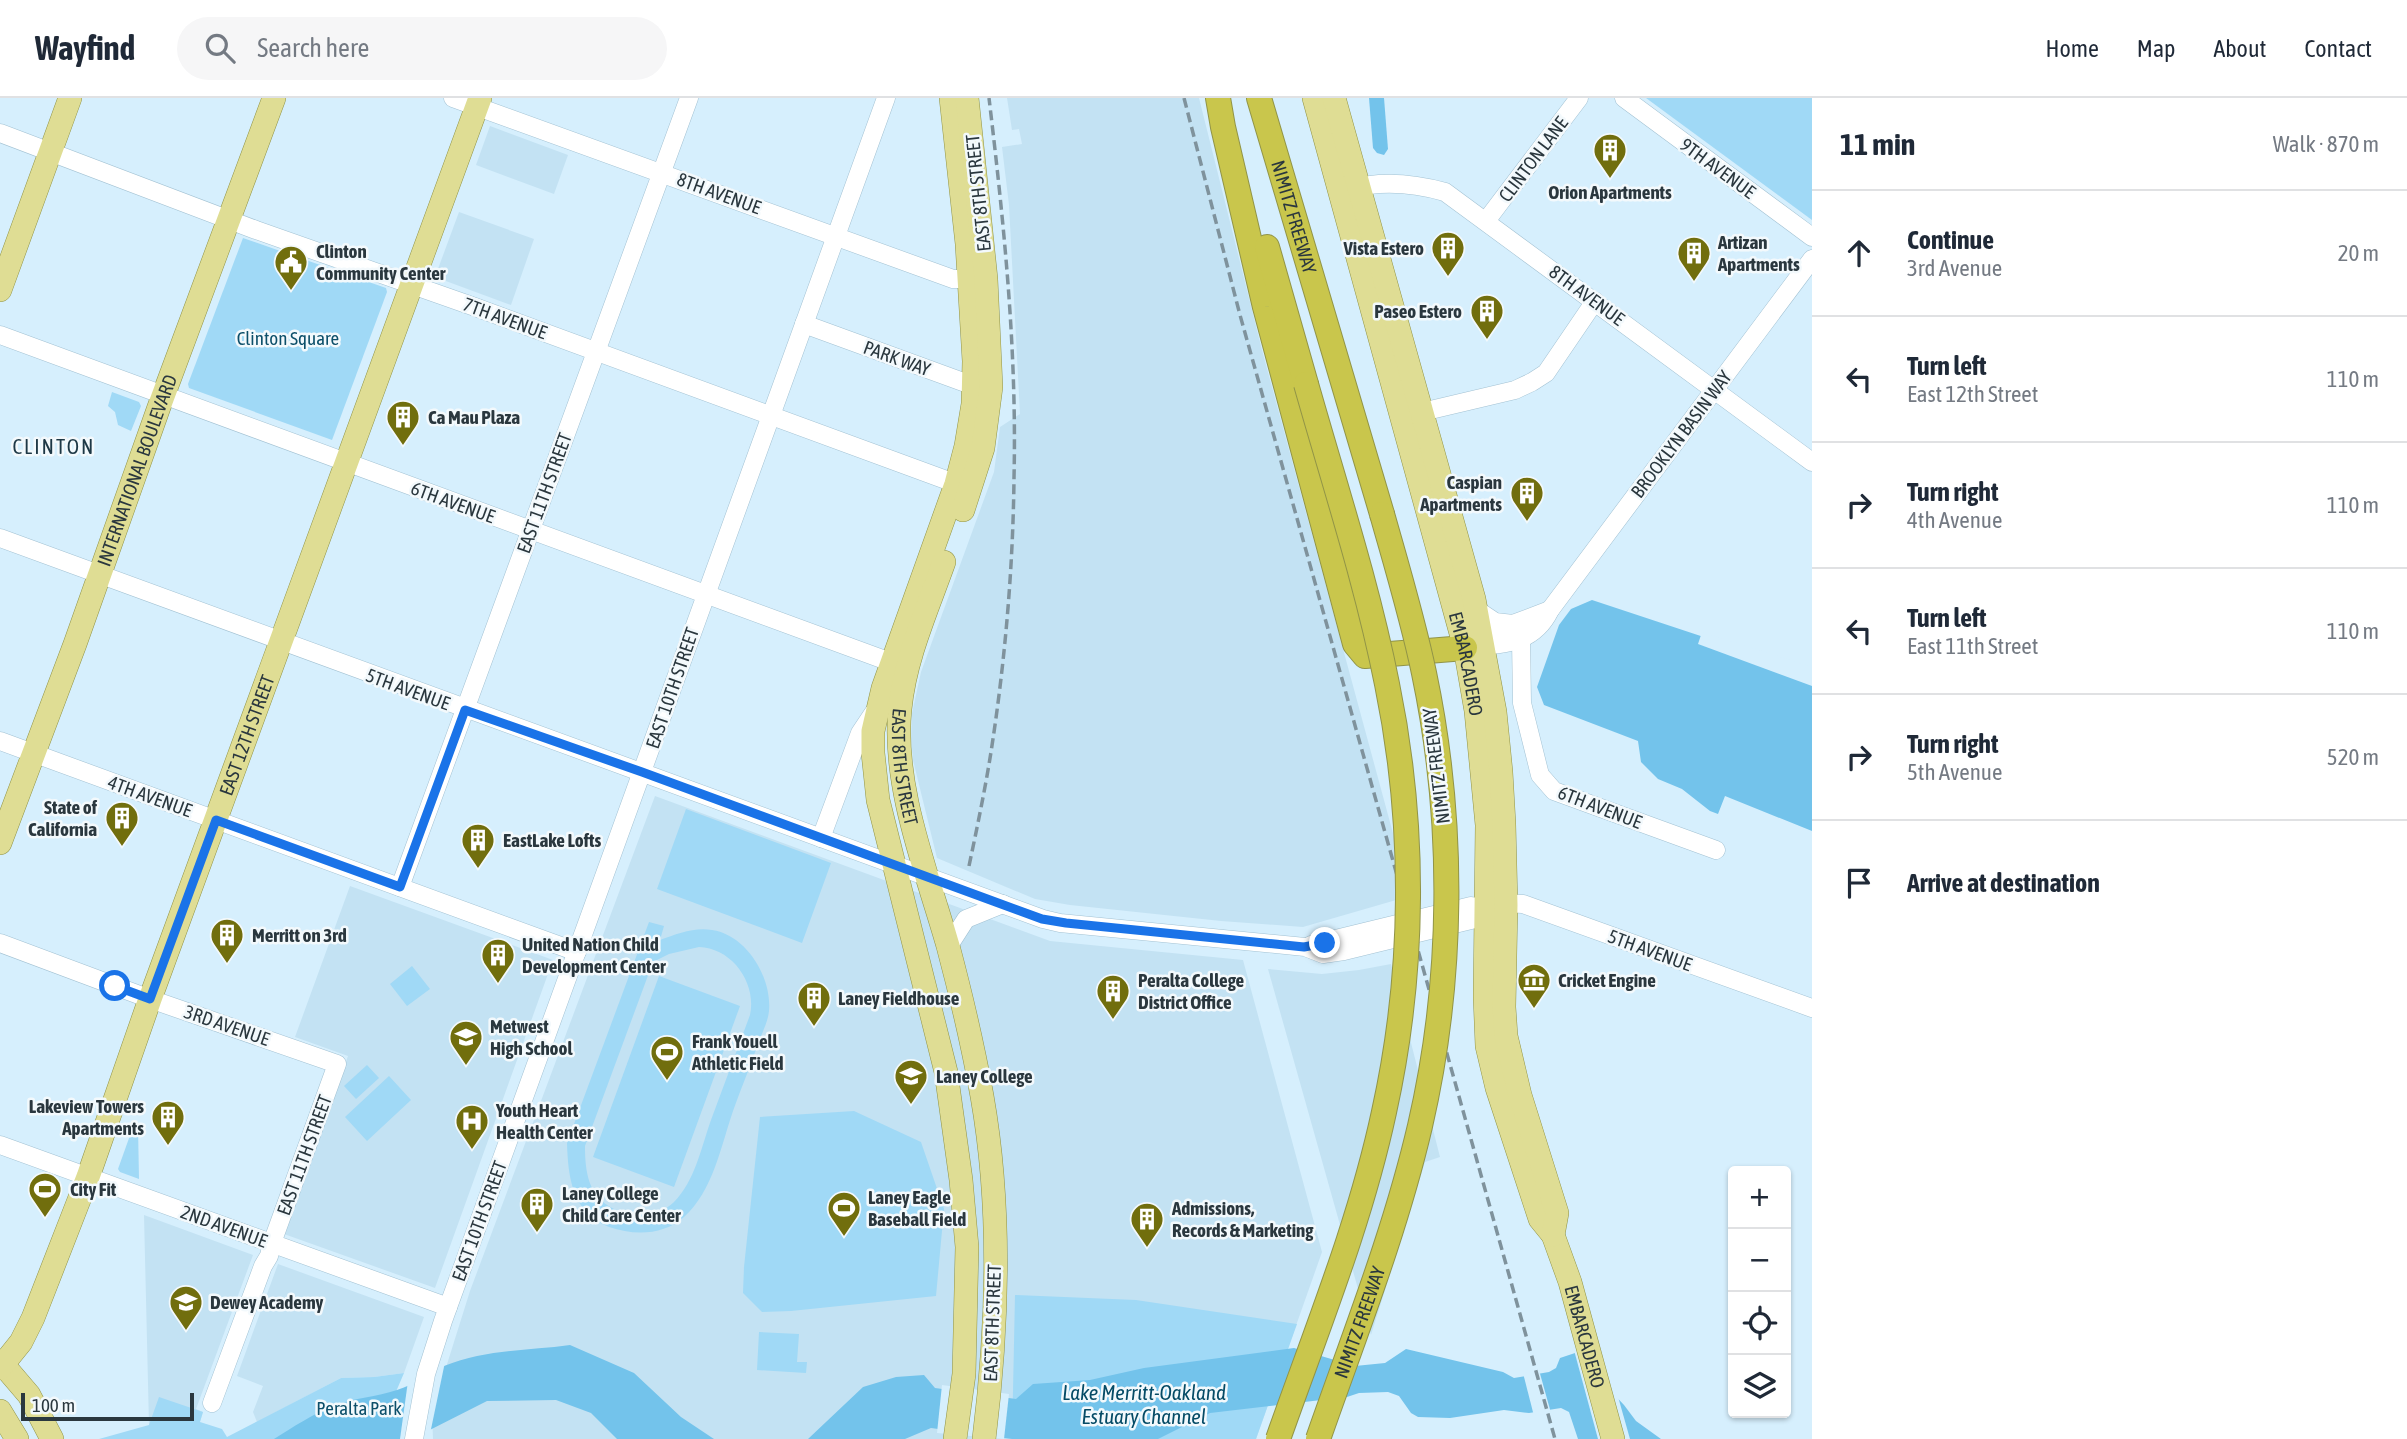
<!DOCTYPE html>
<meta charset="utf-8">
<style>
body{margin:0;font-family:"Asap Condensed",sans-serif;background:#f6f6f7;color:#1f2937}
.controls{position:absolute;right:21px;bottom:21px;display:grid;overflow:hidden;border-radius:7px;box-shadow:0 2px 5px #0004}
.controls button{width:63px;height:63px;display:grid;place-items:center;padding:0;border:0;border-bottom:2px solid #e0e1e3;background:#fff;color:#1f2937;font:35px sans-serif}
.scale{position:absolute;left:21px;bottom:18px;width:173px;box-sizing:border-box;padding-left:7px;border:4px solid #2a373e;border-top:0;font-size:19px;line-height:24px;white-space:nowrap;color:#2a373e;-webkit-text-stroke:5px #f3f9fc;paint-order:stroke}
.stop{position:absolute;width:21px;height:21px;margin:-16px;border:5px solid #1a73e8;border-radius:50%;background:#fff}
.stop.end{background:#1a73e8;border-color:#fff;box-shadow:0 2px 7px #0008}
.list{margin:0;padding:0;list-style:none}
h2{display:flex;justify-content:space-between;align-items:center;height:91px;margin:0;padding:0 28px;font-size:30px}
h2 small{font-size:23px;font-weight:400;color:#747a83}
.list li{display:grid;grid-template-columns:46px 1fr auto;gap:21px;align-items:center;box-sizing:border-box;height:126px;padding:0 28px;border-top:2px solid #e0e1e3}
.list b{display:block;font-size:26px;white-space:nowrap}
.list p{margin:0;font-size:23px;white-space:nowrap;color:#747a83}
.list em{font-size:23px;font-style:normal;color:#747a83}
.icon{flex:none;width:38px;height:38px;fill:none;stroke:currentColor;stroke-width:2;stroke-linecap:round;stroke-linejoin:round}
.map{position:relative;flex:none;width:1812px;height:1341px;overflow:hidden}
header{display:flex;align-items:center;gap:42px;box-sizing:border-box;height:98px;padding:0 35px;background:#fff;border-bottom:2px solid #e0e1e3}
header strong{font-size:33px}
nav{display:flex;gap:38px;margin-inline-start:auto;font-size:24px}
.search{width:490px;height:63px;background:#f6f6f7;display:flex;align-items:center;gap:18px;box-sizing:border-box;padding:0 24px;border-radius:38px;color:#747a83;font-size:26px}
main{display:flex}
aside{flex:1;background:#fff}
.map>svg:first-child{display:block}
.built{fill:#c3e2f3}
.green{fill:#a0d9f6;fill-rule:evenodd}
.water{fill:#73c3eb}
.pier{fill:#d6effd}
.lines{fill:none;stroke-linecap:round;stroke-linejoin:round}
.minor-casing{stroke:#a3c2d3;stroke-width:19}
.major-casing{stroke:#919447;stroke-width:24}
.highway-casing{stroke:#919447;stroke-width:26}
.minor{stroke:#fff;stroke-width:18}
.major{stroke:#dfdd94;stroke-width:23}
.highway{stroke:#c9c64c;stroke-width:24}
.rail{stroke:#7f929c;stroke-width:3.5;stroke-dasharray:10 5;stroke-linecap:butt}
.highway-bridge-casing{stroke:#919447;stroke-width:26;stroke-linecap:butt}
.highway-bridge{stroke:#c9c64c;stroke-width:24}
.route{stroke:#1a73e8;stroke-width:9}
.labels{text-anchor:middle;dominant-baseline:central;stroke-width:5;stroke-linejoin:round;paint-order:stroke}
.street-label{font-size:19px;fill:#2a373e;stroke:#f3f9fc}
.poi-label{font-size:19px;font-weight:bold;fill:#2a373e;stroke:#f3f9fc;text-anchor:start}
.park-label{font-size:19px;fill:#0c4f6a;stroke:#f3f9fc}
.neighbourhood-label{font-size:21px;letter-spacing:2px;fill:#1d3846;stroke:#f3f9fc}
.water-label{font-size:21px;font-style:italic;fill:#054b66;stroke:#f3f9fc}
</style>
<header>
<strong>Wayfind</strong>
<div class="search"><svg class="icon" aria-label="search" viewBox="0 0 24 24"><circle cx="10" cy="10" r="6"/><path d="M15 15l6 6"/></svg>Search here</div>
<nav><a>Home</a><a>Map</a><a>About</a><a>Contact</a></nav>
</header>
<main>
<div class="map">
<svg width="1812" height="1341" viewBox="0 0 1812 1341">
<rect width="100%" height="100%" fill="#d6effd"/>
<!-- built -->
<g class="built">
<path d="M1007,0h192l63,252 148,546 -107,31 -82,-6 -151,-16 -35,-6 -98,-41 -24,-98 -2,-23 1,-24 9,-41 73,-200 6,-45 20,-13 -11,-209 -7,-58 20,-3 -3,-15 -7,1z"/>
<path d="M490,28l78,29 -14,39 -78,-29z"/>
<path d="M459,114l75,27 -23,66 -76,-28z"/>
<path d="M655,698l395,145 193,19 79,292 -66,187h-823l-1,-27 38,-121z"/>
<path d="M350,788l203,74 -118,328 -151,-54 64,-178 -53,-19z"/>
<path d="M1391,866l49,193 -15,5 -54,173 -103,-366 54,5 37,-4z"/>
<path d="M144,1117l109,40 -57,154 7,3 -9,27 -45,-14z"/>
<path d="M278,1166l146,53 -20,56 -30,4 -33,1 -84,44 -4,-10 10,-26 -26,-10z"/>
</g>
<!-- green -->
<g class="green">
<path d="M1646,0h166v122z"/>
<path d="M243,140l143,50 1,4 -55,148 -143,-52 -1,-4z"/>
<path d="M112,294l27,10 2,4 -10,25 -13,-6 -3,-13 -7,-6z"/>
<path d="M686,711l145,54 -29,80 -145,-54z"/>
<path d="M649,824l15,4 -4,14c17,-6 34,-13 52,-10 35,5 60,48 57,81 -1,10 -6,20 -10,30 -8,24 -18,47 -26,70 -12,35 -20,80 -49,106 -20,18 -49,19 -75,10 -37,-14 -41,-50 -42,-84zM699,849c33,1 58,36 51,68 -13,35 -26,70 -39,105 -10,28 -16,61 -37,82 -15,15 -42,16 -60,7 -26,-12 -29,-38 -29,-63l68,-184 16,-8z"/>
<path d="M412,868l18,23 -23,17 -17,-22z"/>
<path d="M659,878l81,30 -66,181 -81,-30z"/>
<path d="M367,967l12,13 -23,21 -12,-13z"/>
<path d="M389,978l22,24 -44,41 -22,-24z"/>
<path d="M854,1013l67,31 23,67 -8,87 -145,15 -29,1 -19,-19 1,-26 16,-150z"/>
<path d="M137,1028l1,1 1,52 -19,-7 -2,-3 15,-42z"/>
<path d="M1015,1197l121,5 161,24 -41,115h-244z"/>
<path d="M759,1234l40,2 -2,28h10l-1,11 -49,-3z"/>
<path d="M404,1275l-12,28 -1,38h-292l50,-14 10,-28 44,15 -3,10 22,7 5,8 114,-59 33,-1z"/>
</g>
<!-- water -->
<g class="water">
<path d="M1369,0h15l4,51 -4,6 -7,-2 -4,-5z"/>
<path d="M1592,502l205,68 15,2v161l-87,-35 -7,18 -8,-3 -28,-22 -24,-10 -17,-17 -3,-21 -94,-36 -7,-18 22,-62 12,-16z"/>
<path d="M570,1247l64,28 47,44 33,22h-97l-26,-26 -35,-13 -69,1 -75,38h-138c19,-12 39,-25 61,-34 19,-7 42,-8 62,-15 17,-5 31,-17 47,-24 42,-17 83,-15 126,-21z"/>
<path d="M1294,1250l61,18 30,-3 21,-14 97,23 11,6 35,-6 7,-4 4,-10 15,-5 49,52 12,16 25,18h-83l-9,-27 -8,-4 -32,5 -25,-3 -54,8 -32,-1 -7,-4 -12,-17 -11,-4 -29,1 -12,4 -137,16 -52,26h-146l-81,-11 -26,11h-97l55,-52 33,-10 28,-2 11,13 81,11 17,-15 57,-4 54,-12z"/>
</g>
<!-- pier -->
<g class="pier">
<path d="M1702,534l110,35v19l-114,-42z"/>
<path d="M1574,1252l4,1 39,42 13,46h-32z"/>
<path d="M445,1264l-15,72 -11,5h-19l8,-58z"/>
<path d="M1539,1272l12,43 -17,3 -11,-43z"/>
<path d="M942,1287l67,9 -5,45 -67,-6z"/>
</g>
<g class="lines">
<defs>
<g id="minor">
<path d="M453,0l500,181h26"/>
<path d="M1624,0l188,139"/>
<path d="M0,35l256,97 219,77 493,181"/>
<path d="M1349,91c33,-9 64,-6 96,3l367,270"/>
<path d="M1486,123l93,-123"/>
<path d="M804,226l170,62 10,1"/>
<path d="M0,237l904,332"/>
<path d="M1422,314l93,-22 17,-8 14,-9 49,-72"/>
<path d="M0,440l1043,381 17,4 245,24 18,7 21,-3 127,-31 15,-11"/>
<path d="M1477,512l18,12 18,2"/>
<path d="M1521,541l1,64 18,72 14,16 162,59"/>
<path d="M1486,547l27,-21 37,-14"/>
<path d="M1472,549c33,-3 62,-4 78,-37l262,-351"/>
<path d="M0,643l577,211"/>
<path d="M821,740l39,-105 14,-21"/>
<path d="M400,789l289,-789"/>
<path d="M0,845l150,56 187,65 -65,179 -3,13 -6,10 -51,137"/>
<path d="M1311,847l160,-39c20,4 33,-4 52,-2l289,104"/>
<path d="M948,849l18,-28 37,-15"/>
<path d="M0,1047l448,162"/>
<path d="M414,1341l12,-65 17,-53 443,-1223"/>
</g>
<g id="major">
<path d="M951,0l16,146 7,117 -1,43 -7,42 -10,38 -73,204 -10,43v22l5,47 68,272 15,108 6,67 -3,127 -9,65"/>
<path id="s1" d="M1314,0l151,550 11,63 11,114 -2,172 2,49 10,42 43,131 13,16 17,47 43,157"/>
<path d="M1334,0l140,501 21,113 6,60 3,52 2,81 -2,102 2,29 14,59 37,118 -4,22"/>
<path d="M0,192l70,-192"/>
<path d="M963,412l20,-62 8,-61 -5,-108 -19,-181"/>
<path id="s2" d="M944,464c-17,48 -39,96 -44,147 -8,77 27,163 48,237 13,49 25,100 34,150 20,113 16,230 2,343"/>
<path id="s3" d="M0,745l75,-199 84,-237 115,-309"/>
<path d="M0,1263l29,34 23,44"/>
<path id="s4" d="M0,1270l21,-26 12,-24 55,-141 62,-178 330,-901"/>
<path d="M0,1313l17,28"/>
</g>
<g id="highway">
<path d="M1218,0l5,29 42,180 90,337 10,12 100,-8"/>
<path id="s5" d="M1259,0l123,416"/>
<path d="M1267,149l39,137"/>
</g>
</defs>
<!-- minor casing -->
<use href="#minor" class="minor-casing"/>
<!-- major casing -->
<use href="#major" class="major-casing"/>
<!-- highway casing -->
<use href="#highway" class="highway-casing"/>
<!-- minor -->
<use href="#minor" class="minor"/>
<!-- major -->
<use href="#major" class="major"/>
<!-- highway -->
<use href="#highway" class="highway"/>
<!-- rail -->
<g class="rail">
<path d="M1184,0l56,217 315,1124"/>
<path d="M969,768c8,-38 16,-76 22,-114 14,-90 22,-183 23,-274 3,-128 -10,-254 -25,-380"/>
</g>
<defs>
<g id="highway-bridge">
<path d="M1278,1341c38,-108 82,-215 106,-327 31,-140 32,-287 3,-428 -20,-101 -53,-201 -81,-300"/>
<path id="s6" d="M1318,1341c36,-103 77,-206 102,-313 34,-147 35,-305 4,-453 -11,-53 -27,-106 -42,-159"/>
</g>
</defs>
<!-- highway-bridge casing -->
<use href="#highway-bridge" class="highway-bridge-casing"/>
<!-- highway-bridge -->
<use href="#highway-bridge" class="highway-bridge"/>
</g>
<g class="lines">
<!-- route -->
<path class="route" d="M115,888l35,13 66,-179 184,67 65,-177 177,62 400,147 24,4 238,24 21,-4"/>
</g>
<!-- icons -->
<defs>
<symbol id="building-pin" viewBox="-11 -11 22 30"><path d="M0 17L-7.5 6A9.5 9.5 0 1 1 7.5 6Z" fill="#716e0d" stroke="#f3f9fc"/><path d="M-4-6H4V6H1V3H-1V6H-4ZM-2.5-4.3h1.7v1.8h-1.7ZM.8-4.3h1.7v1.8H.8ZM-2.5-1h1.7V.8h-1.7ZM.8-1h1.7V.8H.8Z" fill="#fff"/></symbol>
<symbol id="civic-pin" viewBox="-11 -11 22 30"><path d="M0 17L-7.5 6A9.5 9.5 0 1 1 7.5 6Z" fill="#716e0d" stroke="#f3f9fc"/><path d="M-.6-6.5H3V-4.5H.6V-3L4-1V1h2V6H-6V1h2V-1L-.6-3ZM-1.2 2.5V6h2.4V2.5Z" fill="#fff"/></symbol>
<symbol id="museum-pin" viewBox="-11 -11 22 30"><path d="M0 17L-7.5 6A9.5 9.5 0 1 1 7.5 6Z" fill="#716e0d" stroke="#f3f9fc"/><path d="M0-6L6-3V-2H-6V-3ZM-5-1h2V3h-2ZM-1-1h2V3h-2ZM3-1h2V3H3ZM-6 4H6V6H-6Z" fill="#fff"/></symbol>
<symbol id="school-pin" viewBox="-11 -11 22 30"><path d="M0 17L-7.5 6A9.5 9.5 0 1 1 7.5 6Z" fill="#716e0d" stroke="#f3f9fc"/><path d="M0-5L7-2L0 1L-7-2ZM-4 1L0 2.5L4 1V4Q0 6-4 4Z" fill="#fff"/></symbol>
<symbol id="stadium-pin" viewBox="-11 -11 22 30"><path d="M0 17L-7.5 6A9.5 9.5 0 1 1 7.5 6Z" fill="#716e0d" stroke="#f3f9fc"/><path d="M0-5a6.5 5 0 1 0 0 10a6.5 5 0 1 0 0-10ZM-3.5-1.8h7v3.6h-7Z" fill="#fff"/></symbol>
<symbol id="university-pin" viewBox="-11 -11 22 30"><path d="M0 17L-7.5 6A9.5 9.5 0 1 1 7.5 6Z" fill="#716e0d" stroke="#f3f9fc"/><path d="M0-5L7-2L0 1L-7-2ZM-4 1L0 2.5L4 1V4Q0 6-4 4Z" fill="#fff"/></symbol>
<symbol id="hospital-pin" viewBox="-11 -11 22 30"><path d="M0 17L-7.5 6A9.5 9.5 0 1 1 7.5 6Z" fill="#716e0d" stroke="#f3f9fc"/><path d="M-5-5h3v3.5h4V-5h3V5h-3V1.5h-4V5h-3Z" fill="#fff"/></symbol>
</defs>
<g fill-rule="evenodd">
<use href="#building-pin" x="1591" y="33" width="38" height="52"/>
<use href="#building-pin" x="1429" y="131" width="38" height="52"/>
<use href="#building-pin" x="1675" y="136" width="38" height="52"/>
<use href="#civic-pin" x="272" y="145" width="38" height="52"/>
<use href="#building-pin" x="1468" y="194" width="38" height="52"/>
<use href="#building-pin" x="384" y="300" width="38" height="52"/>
<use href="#building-pin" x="1508" y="376" width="38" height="52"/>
<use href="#building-pin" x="103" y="701" width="38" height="52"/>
<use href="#building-pin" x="459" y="723" width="38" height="52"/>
<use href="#building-pin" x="208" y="818" width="38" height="52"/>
<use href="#building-pin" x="479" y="838" width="38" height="52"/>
<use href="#museum-pin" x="1515" y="863" width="38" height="52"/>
<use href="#building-pin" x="1094" y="874" width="38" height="52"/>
<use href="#building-pin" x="795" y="881" width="38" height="52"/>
<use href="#school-pin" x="447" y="920" width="38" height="52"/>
<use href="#stadium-pin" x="648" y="935" width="38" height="52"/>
<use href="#university-pin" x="892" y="959" width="38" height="52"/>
<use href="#building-pin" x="149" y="1000" width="38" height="52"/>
<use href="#hospital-pin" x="453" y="1004" width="38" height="52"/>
<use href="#stadium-pin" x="26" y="1072" width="38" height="52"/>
<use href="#building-pin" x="518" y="1087" width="38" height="52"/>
<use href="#stadium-pin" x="825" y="1091" width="38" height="52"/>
<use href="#building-pin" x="1128" y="1102" width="38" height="52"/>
<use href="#school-pin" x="167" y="1185" width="38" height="52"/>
</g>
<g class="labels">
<!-- street labels -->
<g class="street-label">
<text transform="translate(1533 61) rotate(-53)">CLINTON LANE</text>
<text transform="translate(1718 70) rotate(36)">9TH AVENUE</text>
<text transform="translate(719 95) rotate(20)">8TH AVENUE</text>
<text transform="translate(978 95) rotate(-96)">EAST 8TH STREET</text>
<text stroke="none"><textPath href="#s5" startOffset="124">NIMITZ FREEWAY</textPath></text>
<text transform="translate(1587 197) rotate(36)">8TH AVENUE</text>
<text transform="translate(505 220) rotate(20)">7TH AVENUE</text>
<text transform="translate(897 260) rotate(20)">PARK WAY</text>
<text transform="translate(1681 336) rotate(-53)">BROOKLYN BASIN WAY</text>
<text stroke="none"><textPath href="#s3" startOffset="397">INTERNATIONAL BOULEVARD</textPath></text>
<text transform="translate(544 395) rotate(-70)">EAST 11TH STREET</text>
<text transform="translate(453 404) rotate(20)">6TH AVENUE</text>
<text stroke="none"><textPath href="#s1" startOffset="586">EMBARCADERO</textPath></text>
<text transform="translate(672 590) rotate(-71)">EAST 10TH STREET</text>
<text transform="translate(408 591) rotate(20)">5TH AVENUE</text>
<text stroke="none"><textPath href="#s4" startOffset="681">EAST 12TH STREET</textPath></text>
<text stroke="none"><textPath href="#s2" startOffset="212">EAST 8TH STREET</textPath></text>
<text transform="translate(1436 668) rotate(-97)">NIMITZ FREEWAY</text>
<text transform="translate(150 698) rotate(20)">4TH AVENUE</text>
<text transform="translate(1600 709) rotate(21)">6TH AVENUE</text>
<text transform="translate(1650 852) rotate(20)">5TH AVENUE</text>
<text transform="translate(227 927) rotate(19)">3RD AVENUE</text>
<text transform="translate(304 1057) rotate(-70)">EAST 11TH STREET</text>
<text transform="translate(479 1123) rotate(-70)">EAST 10TH STREET</text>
<text transform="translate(224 1128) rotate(20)">2ND AVENUE</text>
<text stroke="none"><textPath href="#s6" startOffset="124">NIMITZ FREEWAY</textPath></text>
<text transform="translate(992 1225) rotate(-88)">EAST 8TH STREET</text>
<text stroke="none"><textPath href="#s1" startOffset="1278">EMBARCADERO</textPath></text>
</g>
<!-- poi labels -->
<g class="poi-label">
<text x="1610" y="94" text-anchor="middle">Orion Apartments</text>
<text x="1718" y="144">Artizan<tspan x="1718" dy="22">Apartments</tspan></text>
<text x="1424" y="150" text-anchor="end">Vista Estero</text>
<text x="316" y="153">Clinton<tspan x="316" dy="22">Community Center</tspan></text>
<text x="1462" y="213" text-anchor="end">Paseo Estero</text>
<text x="428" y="319">Ca Mau Plaza</text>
<text x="1502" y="384" text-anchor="end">Caspian<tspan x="1502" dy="22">Apartments</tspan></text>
<text x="97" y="709" text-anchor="end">State of<tspan x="97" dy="22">California</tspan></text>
<text x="503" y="742">EastLake Lofts</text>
<text x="252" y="837">Merritt on 3rd</text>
<text x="522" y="846">United Nation Child<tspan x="522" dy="22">Development Center</tspan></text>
<text x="1138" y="882">Peralta College<tspan x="1138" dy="22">District Office</tspan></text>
<text x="1558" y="882">Cricket Engine</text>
<text x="838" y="900">Laney Fieldhouse</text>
<text x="490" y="928">Metwest<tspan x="490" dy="22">High School</tspan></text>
<text x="692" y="943">Frank Youell<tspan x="692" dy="22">Athletic Field</tspan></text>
<text x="936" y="978">Laney College</text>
<text x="144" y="1008" text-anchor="end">Lakeview Towers<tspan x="144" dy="22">Apartments</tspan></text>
<text x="496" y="1012">Youth Heart<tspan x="496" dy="22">Health Center</tspan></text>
<text x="70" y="1091">City Fit</text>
<text x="562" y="1095">Laney College<tspan x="562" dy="22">Child Care Center</tspan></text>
<text x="868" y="1099">Laney Eagle<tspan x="868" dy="22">Baseball Field</tspan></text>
<text x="1172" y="1110">Admissions,<tspan x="1172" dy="22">Records &amp; Marketing</tspan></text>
<text x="210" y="1204">Dewey Academy</text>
</g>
<!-- park labels -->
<g class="park-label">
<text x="288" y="240">Clinton Square</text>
<text x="359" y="1310">Peralta Park</text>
</g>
<!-- neighbourhood labels -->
<g class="neighbourhood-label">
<text x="54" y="348">CLINTON</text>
</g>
<!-- water labels -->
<g class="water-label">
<text x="1144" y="1294">Lake Merritt-Oakland<tspan x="1144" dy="24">Estuary Channel</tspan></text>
</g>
</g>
</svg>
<div class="controls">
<button>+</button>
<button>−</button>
<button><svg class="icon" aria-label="locate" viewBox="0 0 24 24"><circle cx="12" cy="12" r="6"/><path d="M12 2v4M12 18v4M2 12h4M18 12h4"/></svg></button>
<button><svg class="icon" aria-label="layers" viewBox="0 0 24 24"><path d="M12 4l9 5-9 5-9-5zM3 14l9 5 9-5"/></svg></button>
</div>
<div class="scale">100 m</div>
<div class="stop" style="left:115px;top:888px"></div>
<div class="stop end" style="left:1325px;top:845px"></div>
</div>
<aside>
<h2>11 min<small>Walk · 870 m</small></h2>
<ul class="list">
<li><svg class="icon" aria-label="ahead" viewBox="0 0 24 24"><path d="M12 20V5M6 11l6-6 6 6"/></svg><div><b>Continue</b><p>3rd Avenue</p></div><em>20 m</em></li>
<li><svg class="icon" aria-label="left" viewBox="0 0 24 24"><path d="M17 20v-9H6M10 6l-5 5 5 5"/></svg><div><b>Turn left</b><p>East 12th Street</p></div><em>110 m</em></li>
<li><svg class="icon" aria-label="right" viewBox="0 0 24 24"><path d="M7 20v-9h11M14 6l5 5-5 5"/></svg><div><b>Turn right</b><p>4th Avenue</p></div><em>110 m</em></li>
<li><svg class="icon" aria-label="left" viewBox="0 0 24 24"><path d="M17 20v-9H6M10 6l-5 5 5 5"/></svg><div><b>Turn left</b><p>East 11th Street</p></div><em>110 m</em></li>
<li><svg class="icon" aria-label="right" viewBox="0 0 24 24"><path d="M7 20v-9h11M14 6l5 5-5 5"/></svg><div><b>Turn right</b><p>5th Avenue</p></div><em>520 m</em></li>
<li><svg class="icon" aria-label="arrive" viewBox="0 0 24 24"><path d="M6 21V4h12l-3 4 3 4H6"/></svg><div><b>Arrive at destination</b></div></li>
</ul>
</aside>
</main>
